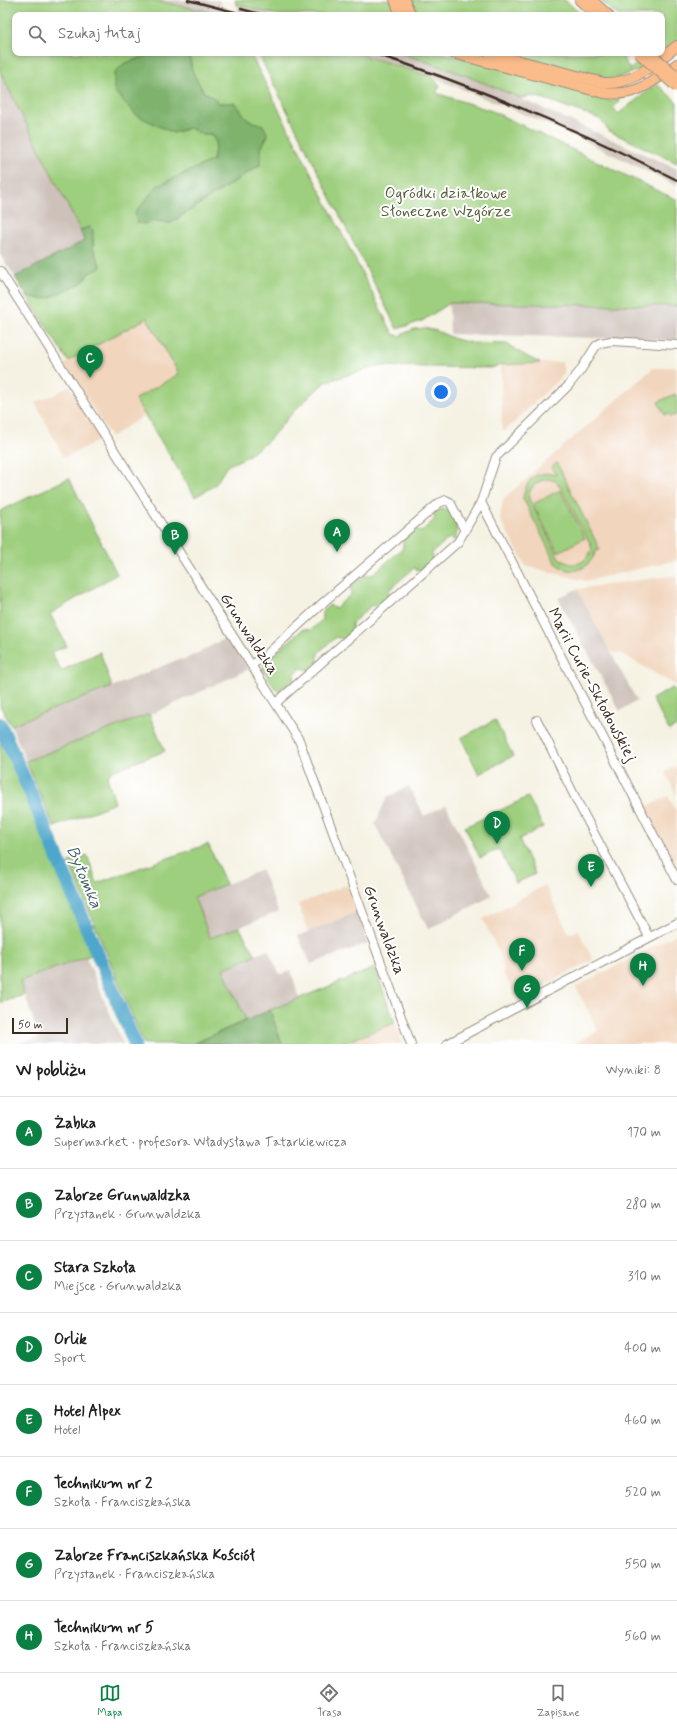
<!DOCTYPE html>
<html lang="pl">
<meta charset="utf-8">
<style>
body{margin:0;font-family:Mynerve,sans-serif;background:#f6f6f6;color:#202124}
.scale{position:absolute;left:12px;bottom:10px;width:56px;box-sizing:border-box;padding-left:4px;border:2px solid #3b2a1e;border-top:0;font-size:11px;line-height:14px;white-space:nowrap;color:#3b2a1e;-webkit-text-stroke:3px #fff;paint-order:stroke}
.you{position:absolute;left:441px;top:392px;width:14px;height:14px;margin:-10px;border:3px solid #fff;border-radius:50%;background:#1a73e8;box-shadow:0 0 0 6px #1a73e833}
.badge{display:grid;place-items:center;width:26px;height:26px;border-radius:50%;background:#0b8043;color:#fff;font-size:13px;font-weight:700}
.pin{position:absolute;translate:-50% -33px;filter:drop-shadow(0 1px 2px #0008)}
.pin::after{content:'';position:absolute;top:21px;width:14px;height:12px;background:inherit;clip-path:polygon(0 0,100% 0,50% 100%)}
.list{margin:0;padding:0;list-style:none}
h2{display:flex;justify-content:space-between;align-items:center;height:52px;margin:0;padding:0 16px;font-size:17px}
h2 small{font-size:13px;font-weight:400;color:#757577}
.list li{display:grid;grid-template-columns:26px 1fr auto;gap:12px;align-items:center;box-sizing:border-box;height:72px;padding:0 16px;border-top:1px solid #e0e0e0}
.list b{display:block;font-size:15px;white-space:nowrap}
.list p{margin:0;font-size:13px;white-space:nowrap;color:#757577}
.list em{font-size:13px;font-style:normal;color:#757577}
.icon{flex:none;width:22px;height:22px;fill:none;stroke:currentColor;stroke-width:2;stroke-linecap:round;stroke-linejoin:round}
.map{position:relative;flex:none;width:677px;height:1044px;overflow:hidden}
.search{position:absolute;background:#fff;box-shadow:0 2px 6px #0003;left:12px;right:12px;top:12px;height:44px;display:flex;align-items:center;gap:10px;box-sizing:border-box;padding:0 14px;border-radius:8px;color:#757577;font-size:15px}
.sheet{height:628px;background:#fff}
nav{display:flex;justify-content:space-around;align-items:center;box-sizing:border-box;height:56px;border-top:1px solid #e0e0e0;background:#fff;font-size:11px;color:#757577}
nav a{display:grid;justify-items:center;gap:2px}
nav .on{color:#0b8043}
.map>svg:first-child{display:block}
.built{fill:#f1d5bd}
.industrial{fill:#cec1ba}
.green{fill:#9ecf7e;stroke:#6c7c4e;fill-rule:evenodd}
.forest{fill:#7eb26d;stroke:#5c6e46}
.lines{fill:none;stroke-linecap:round;stroke-linejoin:round}
.river{stroke:#4ea6cb;stroke-width:14}
.minor-casing{stroke:#988e80;stroke-width:10}
.major-casing{stroke:#988e80;stroke-width:12}
.minor{stroke:#fff;stroke-width:8}
.major{stroke:#fabc8b;stroke-width:10}
.rail{stroke:#3b2a1e;stroke-width:2.5}
.major-bridge-casing{stroke:#988e80;stroke-width:12;stroke-linecap:butt}
.major-bridge{stroke:#fabc8b;stroke-width:10}
.labels{text-anchor:middle;dominant-baseline:central;stroke-width:4;stroke-linejoin:round;paint-order:stroke}
.park-label{font-size:16px;fill:#595c3b;stroke:#fff}
.street-label{font-size:16px;fill:#3b2a1e;stroke:#fff}
.water-label{font-size:17px;font-style:italic;fill:#44626c;stroke:#fff}
</style>
<div class="map">
<svg width="677" height="1044" viewBox="0 0 677 1044">
<rect width="100%" height="100%" fill="#fff"/>
<filter id="ink" filterUnits="userSpaceOnUse"><feTurbulence type="fractalNoise" baseFrequency=".025" numOctaves="2"/><feDisplacementMap in="SourceGraphic" scale="8" xChannelSelector="R" yChannelSelector="G"/><feConvolveMatrix kernelMatrix="1 2 1 2 8 2 1 2 1" color-interpolation-filters="sRGB"/></filter>
<filter id="wash" filterUnits="userSpaceOnUse"><feTurbulence type="fractalNoise" baseFrequency=".012" numOctaves="4" result="noise"/><feDisplacementMap in="SourceGraphic" scale="16" xChannelSelector="R" yChannelSelector="G"/><feGaussianBlur stdDeviation="0.9" result="paint"/><feColorMatrix in="noise" values="0 0 0 0 0 0 0 0 0 0 0 0 0 0 0 0 0 1.4 0 .05"/><feComposite in="paint" operator="in"/></filter>
<g filter="url(#wash)">
<rect width="100%" height="100%" fill="#f5f2e3"/>
<!-- built -->
<g class="built">
<path d="M147,318l32,56 -44,25 10,16 -34,22 -47,-73z"/>
<path d="M562,362l2,12 -59,57 -3,-1 -1,-65z"/>
<path d="M677,367v193l-91,21 -60,-15 -26,-47 3,-20 150,-131z"/>
<path d="M69,386l35,52 -38,19 -3,-1 -28,-54 19,-7z"/>
<path d="M677,575v111l-55,-32 -11,-2 -34,-63z"/>
<path d="M677,766v30l-12,-24z"/>
<path d="M668,796l9,18v57l-32,-63z"/>
<path d="M347,885l10,27 -49,20 -10,-28z"/>
<path d="M545,885l24,49 9,-4 15,30 -69,36 -8,1 -12,-23 -2,-15 -19,-40z"/>
<path d="M677,934v110h-104l25,-13 -22,-44z"/>
<path d="M395,1023l8,21h-62z"/>
</g>
<!-- industrial -->
<g class="industrial">
<path d="M151,0h68l6,12v2l-32,-5z"/>
<path d="M236,4l39,10 2,1h-36z"/>
<path d="M356,53h45l66,23 73,31 137,62v17l-84,-41 -55,-25 -106,-43z"/>
<path d="M0,72l85,169 -70,36 -15,-23z"/>
<path d="M449,303l228,3v34l-227,-6z"/>
<path d="M577,589l60,112 -17,10 -62,-113z"/>
<path d="M228,637l21,32 -88,41 -135,51 -15,-36 79,-29 87,-36 9,-1z"/>
<path d="M409,786l15,30 22,-11 46,91 -64,33 -53,-105 12,-27z"/>
<path d="M262,870l16,42 -68,27 -16,-42z"/>
<path d="M357,912l11,31 -57,21 -13,-28z"/>
<path d="M268,950l11,23 3,1 9,-4 8,29 -53,21 -23,-51z"/>
<path d="M86,957l37,87h-107l23,-7 -19,-56z"/>
</g>
<!-- green -->
<g class="green">
<path d="M0,0h151l77,15h-213v38h140l-32,11 50,69 17,-5 11,6h10l5,8 -3,18 -56,26 -13,38 11,-3 16,2 90,-59v-16l7,-13 -20,-15 -13,-17h-16l-7,-7 -8,-4 -12,-21 -3,-18h61l143,281 6,2 15,-7 10,-1 13,3 18,8 17,4 35,1 19,12 14,7 -39,2 -10,3 -113,-2 -53,16 -31,29 -26,30 -22,16 -19,9 -12,19 -20,12 -60,-98 44,-25 -32,-56 -79,43 -42,-66 14,4 42,-16 8,-11 7,-2 4,-4 -8,-18v-9l-3,-12 -10,3 -80,-158z"/>
<path d="M235,0h157l5,15h-120l-41,-11z"/>
<path d="M408,0h157l17,15h-167z"/>
<path d="M600,0h77v42l-36,27 -29,11 -109,-27h121l3,3 -4,3 7,10 20,-16h12v-38h-44z"/>
<path d="M258,53h98l76,24 8,8 -4,8 56,18 185,89v106l-227,-3 -28,18 -25,8z"/>
<path d="M401,53h42l163,43 4,6 5,-3 6,2 -8,6 5,7 39,-30 20,18v61l-68,-32 -9,-12 -55,-20 -13,-3 -12,2 -53,-22z"/>
<path d="M675,394l2,3v17l-6,3 -2,-4 -4,2 -7,-13z"/>
<path d="M557,463l43,87 -4,1c-7,19 -26,27 -41,11l-32,-64c3,-19 13,-28 33,-23l-5,-8zM548,479l7,2 5,5 30,57 2,6c-8,16 -18,20 -33,9l-30,-59c-1,-12 8,-18 19,-20z"/>
<path d="M69,478l48,96 -67,40 17,32 -16,6 10,19 39,-19 12,35 -101,38 -11,-19v-195z"/>
<path d="M560,490l25,48 -27,14 -25,-48z"/>
<path d="M444,509c12,3 15,22 11,31l-6,-2 -17,15v7l-12,11 -6,-3 -25,22 1,7 -11,10 -7,-2 -20,18v8l-9,8 -7,-2 -18,16v8l-10,9 -6,-2 -8,6 1,7 -15,11 -4,-2 -13,-21 2,-7 38,-33 8,1 11,-10v-8l7,-7 7,3 15,-14v-8l13,-11h8l31,-27v-8l13,-11 5,3 14,-13 -2,-5 4,-4z"/>
<path d="M672,688l5,3v35l-8,4 -17,-31z"/>
<path d="M149,714l16,37 -53,20 -5,6 8,26 -61,24 -28,-66z"/>
<path d="M495,720l18,36 -34,18 -18,-36z"/>
<path d="M0,733l94,221 -74,27 4,14 -24,8z"/>
<path d="M528,797l15,30 -24,12 16,35 -19,9 -17,-34 -19,9 -15,-31z"/>
<path d="M208,844l18,40 -32,13 16,41 29,-11 17,28 -33,14 23,51 -53,24h-49l-75,-182 18,-7 10,28z"/>
<path d="M375,968l20,55 -54,21h-59l-12,-34z"/>
</g>
<!-- forest -->
<g class="forest">
<path d="M155,53h34l3,18 11,21 9,4 7,7h16l13,17 15,5 5,10 -7,13v16l-91,59 -15,-2 -11,3 -7,-1 -2,-10 22,-27 56,-26 3,-18 -5,-8h-10l-11,-6 -17,5 -37,-18 -22,-24v-17l9,-10z"/>
<path d="M90,227l3,3v18l8,19 -4,3 -7,2 -8,11 -33,15 -9,1 -14,-4 -11,-18 69,-36 -4,-11z"/>
<path d="M270,1010l12,34h-89z"/>
</g>
<g class="lines">
<!-- river -->
<path class="river" d="M0,724l31,70 104,250"/>
</g>
</g>
<g filter="url(#ink)">
<g class="lines">
<defs>
<g id="minor">
<path d="M0,271l299,469 112,304"/>
<path d="M481,502l196,378"/>
<path d="M253,664l11,-7 62,-57 113,-97 7,-3 4,2 15,29"/>
<path d="M277,702l181,-160 23,-40 15,-45 72,-71 12,-15 16,-25 4,-3 11,-2 66,4"/>
<path d="M537,720l41,83 71,134"/>
<path d="M447,1044l230,-121"/>
</g>
<g id="major">
<path d="M395,0l6,15"/>
<path d="M404,0l7,15"/>
<path d="M580,0l16,15"/>
<path d="M591,0l17,15"/>
<path d="M453,53l151,40c33,4 48,-11 73,-29"/>
<path d="M489,53l115,30c30,2 50,-20 73,-37"/>
</g>
</defs>
<!-- minor casing -->
<use href="#minor" class="minor-casing"/>
<!-- major casing -->
<use href="#major" class="major-casing"/>
<!-- minor -->
<use href="#minor" class="minor"/>
<!-- major -->
<use href="#major" class="major"/>
<!-- rail -->
<g class="rail">
<path d="M188,0l58,15"/>
<path d="M241,9l23,6"/>
<path d="M373,53c104,34 206,77 304,127"/>
</g>
<defs>
<g id="major-bridge">
<path d="M639,53l38,34"/>
<path d="M650,53l27,24"/>
</g>
</defs>
<!-- major-bridge casing -->
<use href="#major-bridge" class="major-bridge-casing"/>
<!-- major-bridge -->
<use href="#major-bridge" class="major-bridge"/>
</g>
</g>
<g class="labels">
<!-- park labels -->
<g class="park-label">
<text x="446" y="193">Ogródki działkowe<tspan x="446" dy="18">Słoneczne Wzgórze</tspan></text>
</g>
<!-- street labels -->
<g class="street-label">
<text transform="translate(249 634) rotate(57)">Grunwaldzka</text>
<text transform="translate(592 685) rotate(62)">Marii Curie-Skłodowskiej</text>
<text transform="translate(384 930) rotate(70)">Grunwaldzka</text>
</g>
<!-- water labels -->
<g class="water-label">
<text transform="translate(84 877) rotate(67)">Bytomka</text>
</g>
</g>
</svg>
<div class="scale">50 m</div>
<div class="you"></div>
<div class="pin badge" style="left:337px;top:552px">A</div>
<div class="pin badge" style="left:175px;top:555px">B</div>
<div class="pin badge" style="left:90px;top:378px">C</div>
<div class="pin badge" style="left:497px;top:844px">D</div>
<div class="pin badge" style="left:591px;top:887px">E</div>
<div class="pin badge" style="left:522px;top:971px">F</div>
<div class="pin badge" style="left:527px;top:1008px">G</div>
<div class="pin badge" style="left:643px;top:986px">H</div>
<div class="search"><svg class="icon" aria-label="search" viewBox="0 0 24 24"><circle cx="10" cy="10" r="6"/><path d="M15 15l6 6"/></svg>Szukaj tutaj</div>
</div>
<section class="sheet">
<h2>W pobliżu<small>Wyniki: 8</small></h2>
<ul class="list">
<li><span class="badge">A</span><div><b>Żabka</b><p>Supermarket · profesora Władysława Tatarkiewicza</p></div><em>170 m</em></li>
<li><span class="badge">B</span><div><b>Zabrze Grunwaldzka</b><p>Przystanek · Grunwaldzka</p></div><em>280 m</em></li>
<li><span class="badge">C</span><div><b>Stara Szkoła</b><p>Miejsce · Grunwaldzka</p></div><em>310 m</em></li>
<li><span class="badge">D</span><div><b>Orlik</b><p>Sport</p></div><em>400 m</em></li>
<li><span class="badge">E</span><div><b>Hotel Alpex</b><p>Hotel</p></div><em>460 m</em></li>
<li><span class="badge">F</span><div><b>Technikum nr 2</b><p>Szkoła · Franciszkańska</p></div><em>520 m</em></li>
<li><span class="badge">G</span><div><b>Zabrze Franciszkańska Kościół</b><p>Przystanek · Franciszkańska</p></div><em>550 m</em></li>
<li><span class="badge">H</span><div><b>Technikum nr 5</b><p>Szkoła · Franciszkańska</p></div><em>560 m</em></li>
</ul>
</section>
<nav>
<a class="on"><svg class="icon" aria-label="map" viewBox="0 0 24 24"><path d="M3 6l6-2 6 2 6-2v14l-6 2-6-2-6 2zM9 4v14M15 6v14"/></svg>Mapa</a>
<a><svg class="icon" aria-label="directions" viewBox="0 0 24 24"><path d="M12 3l9 9-9 9-9-9zM9 14v-3h6M13 9l2 2-2 2"/></svg>Trasa</a>
<a><svg class="icon" aria-label="saved" viewBox="0 0 24 24"><path d="M7 4h10v16l-5-4-5 4z"/></svg>Zapisane</a>
</nav>
